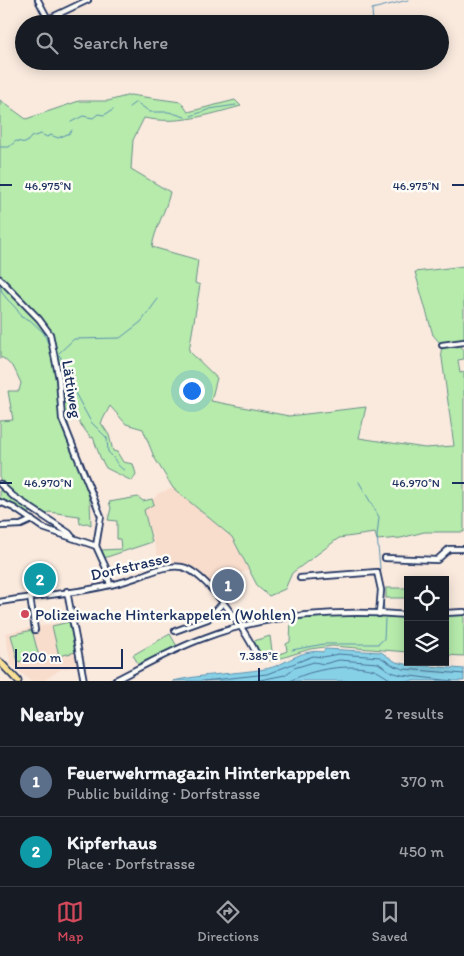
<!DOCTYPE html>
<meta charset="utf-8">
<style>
body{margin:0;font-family:Itim,sans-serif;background:#242831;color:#f1f3f6}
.controls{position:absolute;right:15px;bottom:15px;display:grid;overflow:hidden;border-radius:0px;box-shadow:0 2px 12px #0003}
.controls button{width:45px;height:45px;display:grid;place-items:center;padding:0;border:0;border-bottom:1px solid #363941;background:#171b24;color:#f1f3f6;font:25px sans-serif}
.scale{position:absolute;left:15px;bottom:12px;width:108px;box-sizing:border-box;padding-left:5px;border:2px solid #1b2f5e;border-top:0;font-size:14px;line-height:18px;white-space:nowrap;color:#1b2f5e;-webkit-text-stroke:4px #fdfcf7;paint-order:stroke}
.you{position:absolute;left:191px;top:390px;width:18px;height:18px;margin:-12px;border:4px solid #fff;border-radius:50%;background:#1a73e8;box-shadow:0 0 0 8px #1a73e833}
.badge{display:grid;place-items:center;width:32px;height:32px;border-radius:50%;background:#d1495b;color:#fff;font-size:16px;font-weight:700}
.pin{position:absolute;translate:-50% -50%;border:2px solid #fff;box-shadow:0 1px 5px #0006}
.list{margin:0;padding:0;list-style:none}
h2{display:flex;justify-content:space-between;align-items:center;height:65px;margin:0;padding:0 20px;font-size:21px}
h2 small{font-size:16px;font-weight:400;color:#9ea1a6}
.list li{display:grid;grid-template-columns:32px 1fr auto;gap:15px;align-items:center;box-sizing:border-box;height:70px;padding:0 20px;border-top:1px solid #363941}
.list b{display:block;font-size:19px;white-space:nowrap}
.list p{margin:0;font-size:16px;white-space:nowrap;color:#9ea1a6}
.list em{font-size:16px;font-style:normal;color:#9ea1a6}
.icon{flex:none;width:28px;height:28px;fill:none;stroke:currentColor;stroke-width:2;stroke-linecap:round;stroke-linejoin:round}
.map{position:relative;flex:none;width:464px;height:681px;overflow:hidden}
.search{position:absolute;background:#171b24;box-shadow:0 2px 12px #0003;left:15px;right:15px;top:15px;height:55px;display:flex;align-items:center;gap:12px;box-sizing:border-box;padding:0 18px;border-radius:28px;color:#9ea1a6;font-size:19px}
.sheet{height:205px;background:#171b24}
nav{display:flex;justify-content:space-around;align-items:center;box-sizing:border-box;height:70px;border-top:1px solid #363941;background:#171b24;font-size:14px;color:#9ea1a6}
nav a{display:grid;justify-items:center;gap:2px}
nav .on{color:#d1495b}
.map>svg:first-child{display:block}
.built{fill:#f8ddcd}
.green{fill:#b6ebac;stroke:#688d85}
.water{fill:#87d1e7;stroke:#5c90b0}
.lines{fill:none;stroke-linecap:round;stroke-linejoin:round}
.shore{stroke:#467095;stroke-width:1}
.stream{stroke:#5c90b0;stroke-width:1}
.minor-casing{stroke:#1b2f5e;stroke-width:8}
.major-casing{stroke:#1b2f5e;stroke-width:9}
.minor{stroke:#fdfcf7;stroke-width:4.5}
.major{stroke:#f9e096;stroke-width:5.5}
.ticks{fill:none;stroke:#1b2f5e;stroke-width:2}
.poi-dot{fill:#d1495b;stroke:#fdfcf7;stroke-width:2}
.labels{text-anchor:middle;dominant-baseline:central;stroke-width:5;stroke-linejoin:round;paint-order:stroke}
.street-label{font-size:16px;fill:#1b2f5e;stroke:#fdfcf7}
.poi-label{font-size:16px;fill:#1b2f5e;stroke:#fdfcf7;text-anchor:start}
.ticks-label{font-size:12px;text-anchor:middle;fill:#1b2f5e;stroke:#fdfcf7;stroke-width:5;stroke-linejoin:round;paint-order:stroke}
</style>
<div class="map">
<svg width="464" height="681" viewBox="0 0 464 681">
<rect width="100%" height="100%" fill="#faeade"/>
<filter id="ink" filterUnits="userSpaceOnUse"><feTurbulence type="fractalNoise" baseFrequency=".02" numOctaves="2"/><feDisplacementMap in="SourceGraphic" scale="10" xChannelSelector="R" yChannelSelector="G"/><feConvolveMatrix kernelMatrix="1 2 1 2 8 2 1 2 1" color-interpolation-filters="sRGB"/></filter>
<g filter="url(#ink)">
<!-- built -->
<g class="built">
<path d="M173,488l59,49 17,33 -38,14 -21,-18 -13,-3 -16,4 -17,-57 10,-6 -2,-5 5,-3 -1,-2z"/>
<path d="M72,620l9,46 -21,4 -15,10 -15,1 -19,-17 -6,-31z"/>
</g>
<!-- green -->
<g class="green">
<path d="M130,95l51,7 7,10 47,-12 6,6c-33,9 -63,19 -97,12l-11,22 -2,29 39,23c-4,19 -15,36 -18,55l46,13 -3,23 5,2 -11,66 28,27 -6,23 78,15 77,-9 -7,31 66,10 29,-2 -13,-95 2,-5 18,-1 1,4h2v10l-6,1 2,13 4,-1v160h-40l-23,6 -24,2 -2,-7 -36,5 -47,35 -7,16 -16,7 -11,-9 -26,-50 -59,-49 -19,-31 -11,-28 -17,-5 -16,-18 -9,17 8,12 4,16 4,1 6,10 10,2 3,10 -4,7 -26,-13 -6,-11 -7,-20 -2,1 -19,-25 -5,6 23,82 1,24 -4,-2 -7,1 -1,-8 -30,-4 -9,6 -9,-6 -3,2 -28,-13v-80l13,-1 -5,-29h11l2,-8 -7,-15 -11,-10h-3v-258l26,19 53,-18h29z"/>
<path d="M464,266v75l-24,2 -7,-8 -18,-63z"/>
<path d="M138,497l5,4 9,-2 2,5 -10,6 8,32 -48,16 -3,-8 20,-1 -1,-10h-3v-18l-9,-1 3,-12 -2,-6z"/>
<rect x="386" y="588" width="21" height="10"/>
<path d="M464,614v42l-19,-1v-40z"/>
<path d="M334,616l74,1v35l-76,-6 -22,3 -38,12 -12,-4 2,-1 -8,-15 16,-5 2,15 4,2 -1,3 12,-5 -1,-7 4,-2 1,-22z"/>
<path d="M69,622l7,30 -17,4 -7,-30z"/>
<path d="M32,630l7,27 -21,5 -7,-27z"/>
<path d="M170,634l8,14 -38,19 -7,-12z"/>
</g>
<!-- water -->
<path class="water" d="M325,649l56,3 15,10 9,2 59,5v12h-291c30,-7 62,-7 92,-12 20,-3 35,-21 58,-17z"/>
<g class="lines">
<!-- shore -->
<g class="shore">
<path d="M204,681l63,-7 46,-18 10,1 15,-3 42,3 14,9 10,3 60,5"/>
<path d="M255,681l30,-6 9,-7 20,-6 10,2 15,-4 39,3 13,9 11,3 50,6"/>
<path d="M290,681c21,-12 60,-18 84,-11 7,2 13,9 21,11"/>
</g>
<!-- stream -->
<g class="stream">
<path d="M373,24l-1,-15 36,-9"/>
<path d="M233,68l67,-7"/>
<path d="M129,107l7,-5 14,10h19l16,5"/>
<path d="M191,116l19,-7 26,-4"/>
<path d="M71,122l12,-6 10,2 5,-4 6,1 9,-5"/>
<path d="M0,147h9l7,-6 10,2 5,-6 10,-3 6,3 4,-2 7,3 12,-5 2,-3"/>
<path d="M0,286c4,16 16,17 21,31l9,3 14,13 7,18"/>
<path d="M55,352l5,4 15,37 16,29 16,16 1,14c7,5 8,14 16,18"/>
<path d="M59,353l15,-14 46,-1 21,-16 17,-23"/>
<path d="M359,482l20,35 -2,19 7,74"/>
<path d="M292,650l32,-6h54l6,-5 1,-20"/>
</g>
<defs>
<g id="minor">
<path d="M38,0l10,19 40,-19"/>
<path d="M0,279l39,40 11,15 9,45 3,40 39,97 -5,30"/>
<path d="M442,345l22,-3"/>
<path d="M0,484l13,12 56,37 4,5"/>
<path d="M0,502l14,6 29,20 53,18 10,22 4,17"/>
<path d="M0,526l21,-1 11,-5"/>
<path d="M385,558l52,2 12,-11h15"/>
<path d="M300,578l77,-6 4,18 -2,24"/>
<path d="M67,591l17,90"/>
<path d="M30,597l5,33"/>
<path d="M0,602c44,-8 92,-9 135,-24 14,-5 32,-14 47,-11 23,4 69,70 76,91"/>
<path d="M445,613l19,-1"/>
<path d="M175,631l33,-12 14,-15"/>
<path d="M114,681c29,-15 59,-32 90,-43 62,-24 137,-29 204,-23"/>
</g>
<path id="major" d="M0,662l18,19"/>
</defs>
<!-- minor casing -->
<use href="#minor" class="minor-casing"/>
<!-- major casing -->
<use href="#major" class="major-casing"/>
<!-- minor -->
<use href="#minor" class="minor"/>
<!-- major -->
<use href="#major" class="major"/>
</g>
</g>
<!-- ticks -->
<path class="ticks" d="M0,185h12M452,185h12M0,483h12M452,483h12M259,668v13"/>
<!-- markers -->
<circle class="poi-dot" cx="25" cy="614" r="5"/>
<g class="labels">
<!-- street labels -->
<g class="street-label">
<text transform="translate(72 389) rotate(81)">Lättiweg</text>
<text transform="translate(130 566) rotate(-13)">Dorfstrasse</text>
</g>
<!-- poi labels -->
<g class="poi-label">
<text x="35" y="614">Polizeiwache Hinterkappelen (Wohlen)</text>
</g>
</g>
<g class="ticks-label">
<text x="48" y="190">46.975°N</text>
<text x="416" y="190">46.975°N</text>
<text x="48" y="487">46.970°N</text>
<text x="416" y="487">46.970°N</text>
<text x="259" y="660">7.385°E</text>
</g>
</svg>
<div class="controls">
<button><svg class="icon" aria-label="locate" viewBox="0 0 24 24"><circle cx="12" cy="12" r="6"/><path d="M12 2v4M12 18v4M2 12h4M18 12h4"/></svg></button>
<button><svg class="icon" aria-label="layers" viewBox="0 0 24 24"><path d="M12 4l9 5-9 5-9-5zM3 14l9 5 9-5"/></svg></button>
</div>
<div class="scale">200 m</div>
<div class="you"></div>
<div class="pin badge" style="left:228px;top:585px;background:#5c6f8a">1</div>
<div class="pin badge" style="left:40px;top:579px;background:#0f9aa8">2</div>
<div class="search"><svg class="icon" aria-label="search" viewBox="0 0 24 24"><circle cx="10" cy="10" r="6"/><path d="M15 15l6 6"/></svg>Search here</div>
</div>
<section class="sheet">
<h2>Nearby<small>2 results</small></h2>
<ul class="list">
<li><span class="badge" style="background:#5c6f8a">1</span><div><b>Feuerwehrmagazin Hinterkappelen</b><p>Public building · Dorfstrasse</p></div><em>370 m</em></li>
<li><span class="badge" style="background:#0f9aa8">2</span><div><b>Kipferhaus</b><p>Place · Dorfstrasse</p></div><em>450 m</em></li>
</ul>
</section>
<nav>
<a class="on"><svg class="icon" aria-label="map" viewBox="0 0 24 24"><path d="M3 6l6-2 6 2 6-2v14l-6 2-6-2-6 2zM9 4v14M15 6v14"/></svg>Map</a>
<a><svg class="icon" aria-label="directions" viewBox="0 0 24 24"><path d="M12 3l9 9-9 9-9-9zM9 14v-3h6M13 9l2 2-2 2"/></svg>Directions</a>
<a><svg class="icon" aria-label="saved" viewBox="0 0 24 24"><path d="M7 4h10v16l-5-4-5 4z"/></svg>Saved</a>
</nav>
